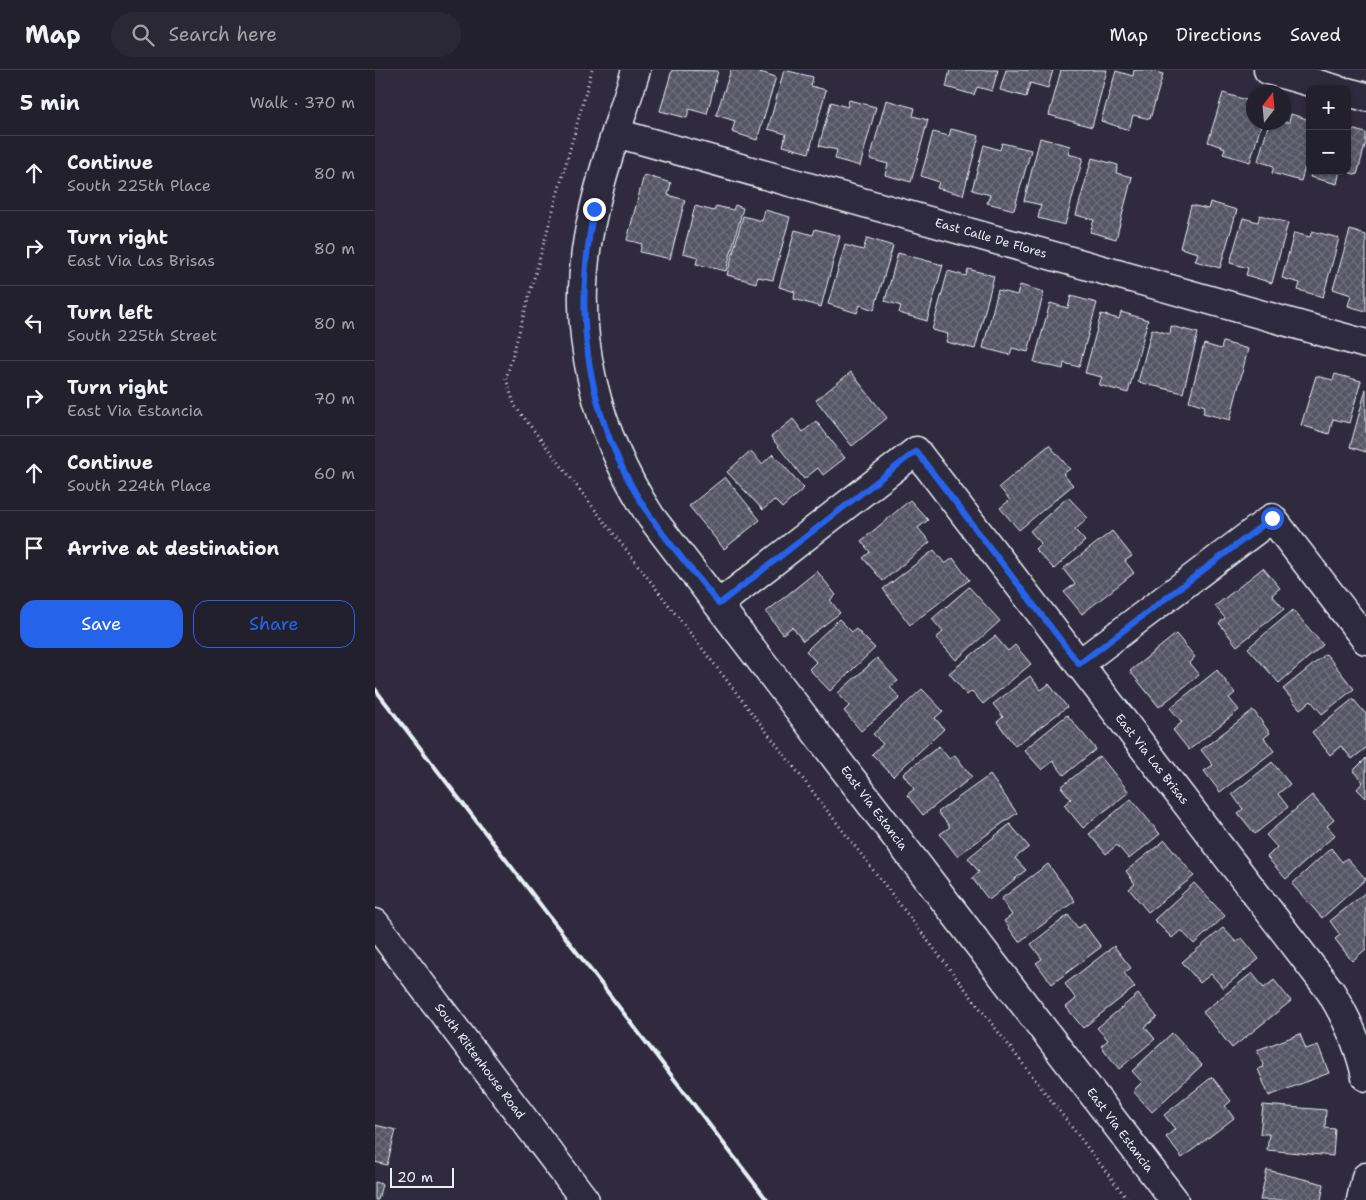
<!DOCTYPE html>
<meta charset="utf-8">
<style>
body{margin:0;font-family:"Shantell Sans",sans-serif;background:#2b2836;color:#f1f3f6}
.controls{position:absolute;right:15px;top:15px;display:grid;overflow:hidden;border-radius:10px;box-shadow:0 1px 4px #0004}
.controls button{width:45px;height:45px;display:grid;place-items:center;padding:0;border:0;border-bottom:1px solid #403e4a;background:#23202e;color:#f1f3f6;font:25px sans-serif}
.compass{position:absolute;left:871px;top:15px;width:45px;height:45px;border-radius:50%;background:#23202e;box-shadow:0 1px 4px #0004;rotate:16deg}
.scale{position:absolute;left:15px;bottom:12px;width:64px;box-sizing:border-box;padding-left:5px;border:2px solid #e8f1f8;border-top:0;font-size:14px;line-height:18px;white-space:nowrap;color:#e8f1f8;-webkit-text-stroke:4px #2f2a3d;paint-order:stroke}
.stop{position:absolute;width:15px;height:15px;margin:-11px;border:4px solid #2563eb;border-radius:50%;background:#fff}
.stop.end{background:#2563eb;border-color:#fff;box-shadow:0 1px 5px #0008}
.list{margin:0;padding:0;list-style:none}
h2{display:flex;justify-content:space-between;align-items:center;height:65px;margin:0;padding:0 20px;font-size:21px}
h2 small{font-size:16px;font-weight:400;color:#a3a3aa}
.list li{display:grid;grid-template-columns:32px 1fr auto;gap:15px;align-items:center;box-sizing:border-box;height:75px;padding:0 20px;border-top:1px solid #403e4a}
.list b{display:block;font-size:19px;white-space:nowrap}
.list p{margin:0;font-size:16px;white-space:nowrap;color:#a3a3aa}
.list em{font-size:16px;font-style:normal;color:#a3a3aa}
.actions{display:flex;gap:10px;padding:15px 20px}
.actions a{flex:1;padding:11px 0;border:1px solid #2563eb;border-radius:15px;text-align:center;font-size:18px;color:#2563eb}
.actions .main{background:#2563eb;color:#fff}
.icon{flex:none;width:28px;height:28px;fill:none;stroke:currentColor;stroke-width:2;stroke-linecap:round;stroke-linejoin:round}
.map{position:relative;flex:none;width:991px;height:1130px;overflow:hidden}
header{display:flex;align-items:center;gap:30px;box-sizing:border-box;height:70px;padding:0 25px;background:#23202e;border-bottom:1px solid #403e4a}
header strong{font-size:24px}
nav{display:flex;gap:28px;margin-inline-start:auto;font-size:18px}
.search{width:350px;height:45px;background:#2b2836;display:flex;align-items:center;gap:12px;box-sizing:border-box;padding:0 18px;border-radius:28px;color:#a3a3aa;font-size:19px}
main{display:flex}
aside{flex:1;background:#23202e}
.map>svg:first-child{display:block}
.building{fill:url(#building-cross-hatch);stroke:#e8f1f8}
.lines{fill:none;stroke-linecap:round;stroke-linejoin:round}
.minor-casing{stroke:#e8f1f8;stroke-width:31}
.major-casing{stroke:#e8f1f8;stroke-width:31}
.path{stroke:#e8f1f8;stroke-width:3;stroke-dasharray:1 4;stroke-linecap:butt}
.minor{stroke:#2f2a3d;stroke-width:28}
.major{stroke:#2f2a3d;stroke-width:28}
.rail{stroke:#e8f1f8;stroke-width:4}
.route{stroke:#2563eb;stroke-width:6}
.labels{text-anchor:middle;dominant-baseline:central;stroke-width:4;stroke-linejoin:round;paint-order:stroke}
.street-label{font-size:12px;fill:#e8f1f8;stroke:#2f2a3d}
</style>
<header>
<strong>Map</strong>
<div class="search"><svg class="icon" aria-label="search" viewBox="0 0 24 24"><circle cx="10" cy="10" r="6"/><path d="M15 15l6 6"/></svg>Search here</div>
<nav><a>Map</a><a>Directions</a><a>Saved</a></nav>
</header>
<main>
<aside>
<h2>5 min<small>Walk · 370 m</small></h2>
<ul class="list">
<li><svg class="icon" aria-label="ahead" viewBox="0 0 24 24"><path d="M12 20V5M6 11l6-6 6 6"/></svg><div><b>Continue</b><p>South 225th Place</p></div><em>80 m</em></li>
<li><svg class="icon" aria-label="right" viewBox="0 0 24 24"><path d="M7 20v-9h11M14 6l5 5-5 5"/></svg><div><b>Turn right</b><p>East Via Las Brisas</p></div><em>80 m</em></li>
<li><svg class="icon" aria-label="left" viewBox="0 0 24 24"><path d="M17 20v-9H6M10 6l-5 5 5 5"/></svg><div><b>Turn left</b><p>South 225th Street</p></div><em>80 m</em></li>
<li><svg class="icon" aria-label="right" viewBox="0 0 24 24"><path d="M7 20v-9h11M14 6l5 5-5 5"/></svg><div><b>Turn right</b><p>East Via Estancia</p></div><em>70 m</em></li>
<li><svg class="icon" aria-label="ahead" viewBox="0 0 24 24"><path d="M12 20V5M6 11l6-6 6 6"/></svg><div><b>Continue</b><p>South 224th Place</p></div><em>60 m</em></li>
<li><svg class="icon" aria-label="arrive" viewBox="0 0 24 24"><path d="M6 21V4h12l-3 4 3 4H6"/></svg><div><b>Arrive at destination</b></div></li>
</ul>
<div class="actions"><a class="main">Save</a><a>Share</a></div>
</aside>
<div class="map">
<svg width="991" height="1130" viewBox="0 0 991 1130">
<defs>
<pattern id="building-cross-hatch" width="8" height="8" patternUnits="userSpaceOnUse" patternTransform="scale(1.25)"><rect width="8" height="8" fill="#575565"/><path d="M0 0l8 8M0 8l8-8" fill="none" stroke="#6f6e7c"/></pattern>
</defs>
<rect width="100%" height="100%" fill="#2f2a3d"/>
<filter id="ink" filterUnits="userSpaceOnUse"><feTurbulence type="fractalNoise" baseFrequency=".02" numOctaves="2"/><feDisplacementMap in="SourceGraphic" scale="10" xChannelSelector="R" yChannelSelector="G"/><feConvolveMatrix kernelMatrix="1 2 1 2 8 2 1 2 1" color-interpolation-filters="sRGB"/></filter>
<g filter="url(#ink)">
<!-- building -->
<g class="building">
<path d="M297,0l46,1 -11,43 -18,-5 -2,9 -27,-7z"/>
<path d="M356,0h30l-1,2 16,5 -19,63 -25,-8 3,-11 -19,-6z"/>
<path d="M409,0l29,7 -2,9 15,4 -17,63 -26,-7 3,-12 -18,-5z"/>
<path d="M575,0h48l-6,21 -15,-4 -3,8 -28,-8z"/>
<path d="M631,0h47l-5,18 -18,-5 -4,14 -26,-7z"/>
<path d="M686,0h46l-15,57 -43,-12z"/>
<path d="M759,0h14l15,4 -13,45 -17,-4 -4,15 -28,-9 15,-50 17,5z"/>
<path d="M848,23l30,9v20h9l-12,40 -27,-8 2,-6 -17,-6z"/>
<path d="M474,30l27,7 -16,59 -25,-7 2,-9 -18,-4 12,-44 16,5z"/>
<path d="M511,30l29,8 -2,8 15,4 -17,62 -26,-7 3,-11 -18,-5z"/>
<path d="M916,44l19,6v30l-9,31 -29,-8 2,-7 -16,-5 11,-39h20z"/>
<path d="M972,58l19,5v9l-9,33 -12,-4h2z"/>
<path d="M576,59l28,7 -16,59 -26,-7 2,-6 -18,-6 12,-44 16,4z"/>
<path d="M665,68l30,8 -2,8 15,4 -18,67 -27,-7 3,-13 -17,-4z"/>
<path d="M627,73l29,7 -17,60 -27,-7 3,-8 -18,-5 12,-45 16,5z"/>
<path d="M717,88l26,7 -2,8 16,4 -16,62 -26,-7 4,-12 -18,-5z"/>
<path d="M937,101h28l-3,13 -27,-7z"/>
<path d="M269,105l27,8 -3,12 17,5 -15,59 -30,-7 2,-8 -15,-4z"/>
<path d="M835,132l27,8 -17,58 -25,-7 3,-8 -18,-5 11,-43 17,4z"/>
<path d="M360,135l8,3 -17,63 -30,-7 2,-7 -15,-4 12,-47 19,5 2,-5 17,4z"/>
<path d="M390,140l25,7 -17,63 -15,-3 -2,6 -29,-8 16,-59 19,5z"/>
<path d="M885,145l28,8 -16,60 -26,-8 2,-7 -18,-5 13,-45 15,4z"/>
<path d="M440,159l25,7 -19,71 -27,-8 1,-7 -16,-5 16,-57 18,5z"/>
<path d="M975,160l16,5v76l-18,-5 3,-11 -18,-6z"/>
<path d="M937,161l27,7 -16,59 -25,-7 2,-7 -18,-5 12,-45 16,4z"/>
<path d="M492,168l26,8 -19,64 -14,-5 -3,8 -29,-9 17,-59 18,5z"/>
<path d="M523,183l45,12 -16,56 -28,-8 2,-7 -16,-5z"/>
<path d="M593,199l26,7 -19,73 -29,-7 2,-8 -16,-4 16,-59 18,5z"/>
<path d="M645,215l24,7 -16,60 -16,-4 -2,7 -27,-7 15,-58 19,5z"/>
<path d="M696,226l26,7 -18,64 -15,-4 -1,6 -29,-7 16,-59 18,5z"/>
<path d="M746,242l27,8 -20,73 -29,-8 3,-8 -17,-4 16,-59 18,5z"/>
<path d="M796,256l27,7 -15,60 -45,-11 14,-53 18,5z"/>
<path d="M848,272l25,7 -18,71 -27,-7 2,-7 -16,-5 15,-57 17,5z"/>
<path d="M476,302l36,46 -35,28 -36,-46z"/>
<path d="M960,304l26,7 -12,42 -16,-4 -4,15 -28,-9 15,-49 17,4z"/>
<path d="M991,319v63l-16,-5z"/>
<path d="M418,349l10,13 13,-11 29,37 -22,17 -5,-7 -14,11 -33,-42z"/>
<path d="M674,375l21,24 -7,5 10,11 -54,45 -19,-22 10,-8 -11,-13z"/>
<path d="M375,381l12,13 11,-10 31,34 -22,20 -8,-8 -11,10 -36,-38z"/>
<path d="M350,407l35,43 -36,29 -35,-43z"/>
<path d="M693,427l20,21 -13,12 10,11 -31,28 -19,-20 6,-6 -11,-12z"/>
<path d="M535,430l18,20 -10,8 12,14 -47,39 -20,-23 7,-6 -9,-11z"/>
<path d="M737,461l20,25 -7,5 9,12 -52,41 -18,-22 11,-8 -12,-15z"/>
<path d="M559,480l11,14 8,-6 16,22 -59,45 -27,-36z"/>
<path d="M888,498l17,20 -8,7 12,14 -47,37 -18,-23 6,-5 -10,-12z"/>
<path d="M442,501l19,24 -6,5 10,13 -37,28 -11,-14 -9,7 -17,-22z"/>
<path d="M594,517l31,34 -44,39 -20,-22 7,-6 -11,-13z"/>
<path d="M918,540l30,35 -44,38 -31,-35z"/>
<path d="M464,549l13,13 4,-3 19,19 -45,43 -21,-22 7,-7 -10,-11z"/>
<path d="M801,564l19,23 -6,6 10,12 -40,32 -29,-36z"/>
<path d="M620,566l13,15 7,-6 16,19 -48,40 -11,-13 -5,4 -18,-22z"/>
<path d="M951,584l28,35 -32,25 -11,-13 -11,8 -17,-20z"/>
<path d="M502,588l21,23 -8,6 10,11 -39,33 -17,-20 5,-5 -11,-13z"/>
<path d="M842,600l18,23 -6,5 10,12 -50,40 -16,-20 9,-8 -12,-14z"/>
<path d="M655,606l11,14 8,-6 18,23 -52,39 -18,-24 6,-5 -10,-13z"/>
<path d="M547,619l21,22 -8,7 9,11 -51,47 -21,-22 11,-10 -10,-10z"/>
<path d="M978,629l13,15v34l-14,11 -11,-13 -11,9 -18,-23z"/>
<path d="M878,640l17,23 -6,5 10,13 -54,41 -16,-21 9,-6 -12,-15z"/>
<path d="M692,645l29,34 -32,26 -11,-14 -11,9 -18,-20z"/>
<path d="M564,676l10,13 6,-4 17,22 -49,38 -16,-20 7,-6 -11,-15z"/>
<path d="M725,686l29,36 -46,36 -19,-23 7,-6 -10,-12z"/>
<path d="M991,688v40l-9,-9 6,-7 -10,-11z"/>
<path d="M897,692l18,22 -12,10 10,13 -33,27 -17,-21 5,-4 -11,-15z"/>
<path d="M615,705l27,38 -60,43 -17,-22 10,-7 -12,-15z"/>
<path d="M937,725l22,25 -7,6 8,9 -49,44 -19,-22 10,-10 -11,-12z"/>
<path d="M756,729l29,35 -31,25 -12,-14 -11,9 -17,-20z"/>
<path d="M635,754l19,23 -14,11 11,12 -37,30 -17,-22 7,-6 -11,-14z"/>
<path d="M790,770l29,36 -46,36 -19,-23 6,-5 -9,-13z"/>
<path d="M956,778l11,14 5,-4 19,21 -44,39 -30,-34z"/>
<path d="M673,794l27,37 -56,41 -15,-21 8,-6 -11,-16z"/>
<path d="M819,813l31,33 -31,28 -13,-14 -9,8 -18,-18z"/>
<path d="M991,822v57l-14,12 -17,-22 5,-4 -10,-14z"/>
<path d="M693,845l10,13 6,-4 17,23 -49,37 -16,-21 6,-4 -11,-15z"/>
<path d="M848,858l13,14 6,-4 17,21 -36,29 -12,-14 -11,9 -18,-21z"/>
<path d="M739,876l17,22 -7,5 11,14 -52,41 -17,-21 10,-8 -11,-15z"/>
<path d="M877,903l12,15 10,-8 17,21 -59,47 -29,-36z"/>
<path d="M763,924l19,23 -12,10 10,12 -36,30 -18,-23 7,-6 -11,-12z"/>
<path d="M797,963l30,32 -50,47 -19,-21 9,-9 -10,-11z"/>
<path d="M925,964l6,15 12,-4 11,28 -60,23 -11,-27 6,-2 -7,-17z"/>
<path d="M837,1007l19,24 -6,5 9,12 -52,40 -16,-21 9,-8 -11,-14z"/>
<path d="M888,1035l63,5 -1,18 10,1 -2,27 -66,-6 2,-16h-9z"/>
<path d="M0,1055l21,5 -9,35 -12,-3z"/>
<path d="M892,1100l57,14 -3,16h-61z"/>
<path d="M0,1112l7,2 -4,16h-3z"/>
</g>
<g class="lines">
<defs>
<g id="minor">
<path d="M261,0c-17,55 -38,111 -48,168 -17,98 9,196 63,279l523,683"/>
<path d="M893,0l67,19"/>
<path d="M972,22l19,5"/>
<path d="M241,63l750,211"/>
<path d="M344,534l197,-153 415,541c16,27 29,54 35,85"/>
<path d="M704,594l193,-146 94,122"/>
<path d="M986,1130l5,-23"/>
</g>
<path id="major" d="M0,853l210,277"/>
</defs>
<!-- minor casing -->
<use href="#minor" class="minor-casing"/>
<!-- major casing -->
<use href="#major" class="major-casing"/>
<!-- path -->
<path class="path" d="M217,0l-86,309 9,27 613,794"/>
<!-- minor -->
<use href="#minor" class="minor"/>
<!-- major -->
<use href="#major" class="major"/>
<!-- rail -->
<path class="rail" d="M0,619l392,511"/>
</g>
</g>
<g class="lines" filter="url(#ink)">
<!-- route -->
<path class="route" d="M219,139c-20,100 -10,193 41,283 23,40 56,76 84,112l197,-153 163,213 193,-146"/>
</g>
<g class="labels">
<!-- street labels -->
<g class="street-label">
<text transform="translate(616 168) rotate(16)">East Calle De Flores</text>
<text transform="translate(777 689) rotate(52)">East Via Las Brisas</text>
<text transform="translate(499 738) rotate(53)">East Via Estancia</text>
<text transform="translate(105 991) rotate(53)">South Rittenhouse Road</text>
<text transform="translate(745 1060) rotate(53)">East Via Estancia</text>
</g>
</g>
</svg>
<div class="controls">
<button>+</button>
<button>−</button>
</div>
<svg class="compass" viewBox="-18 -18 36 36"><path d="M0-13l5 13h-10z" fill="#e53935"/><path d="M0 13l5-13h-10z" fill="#a3a3aa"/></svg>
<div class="scale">20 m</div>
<div class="stop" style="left:897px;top:448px"></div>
<div class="stop end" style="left:219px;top:139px"></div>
</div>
</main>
